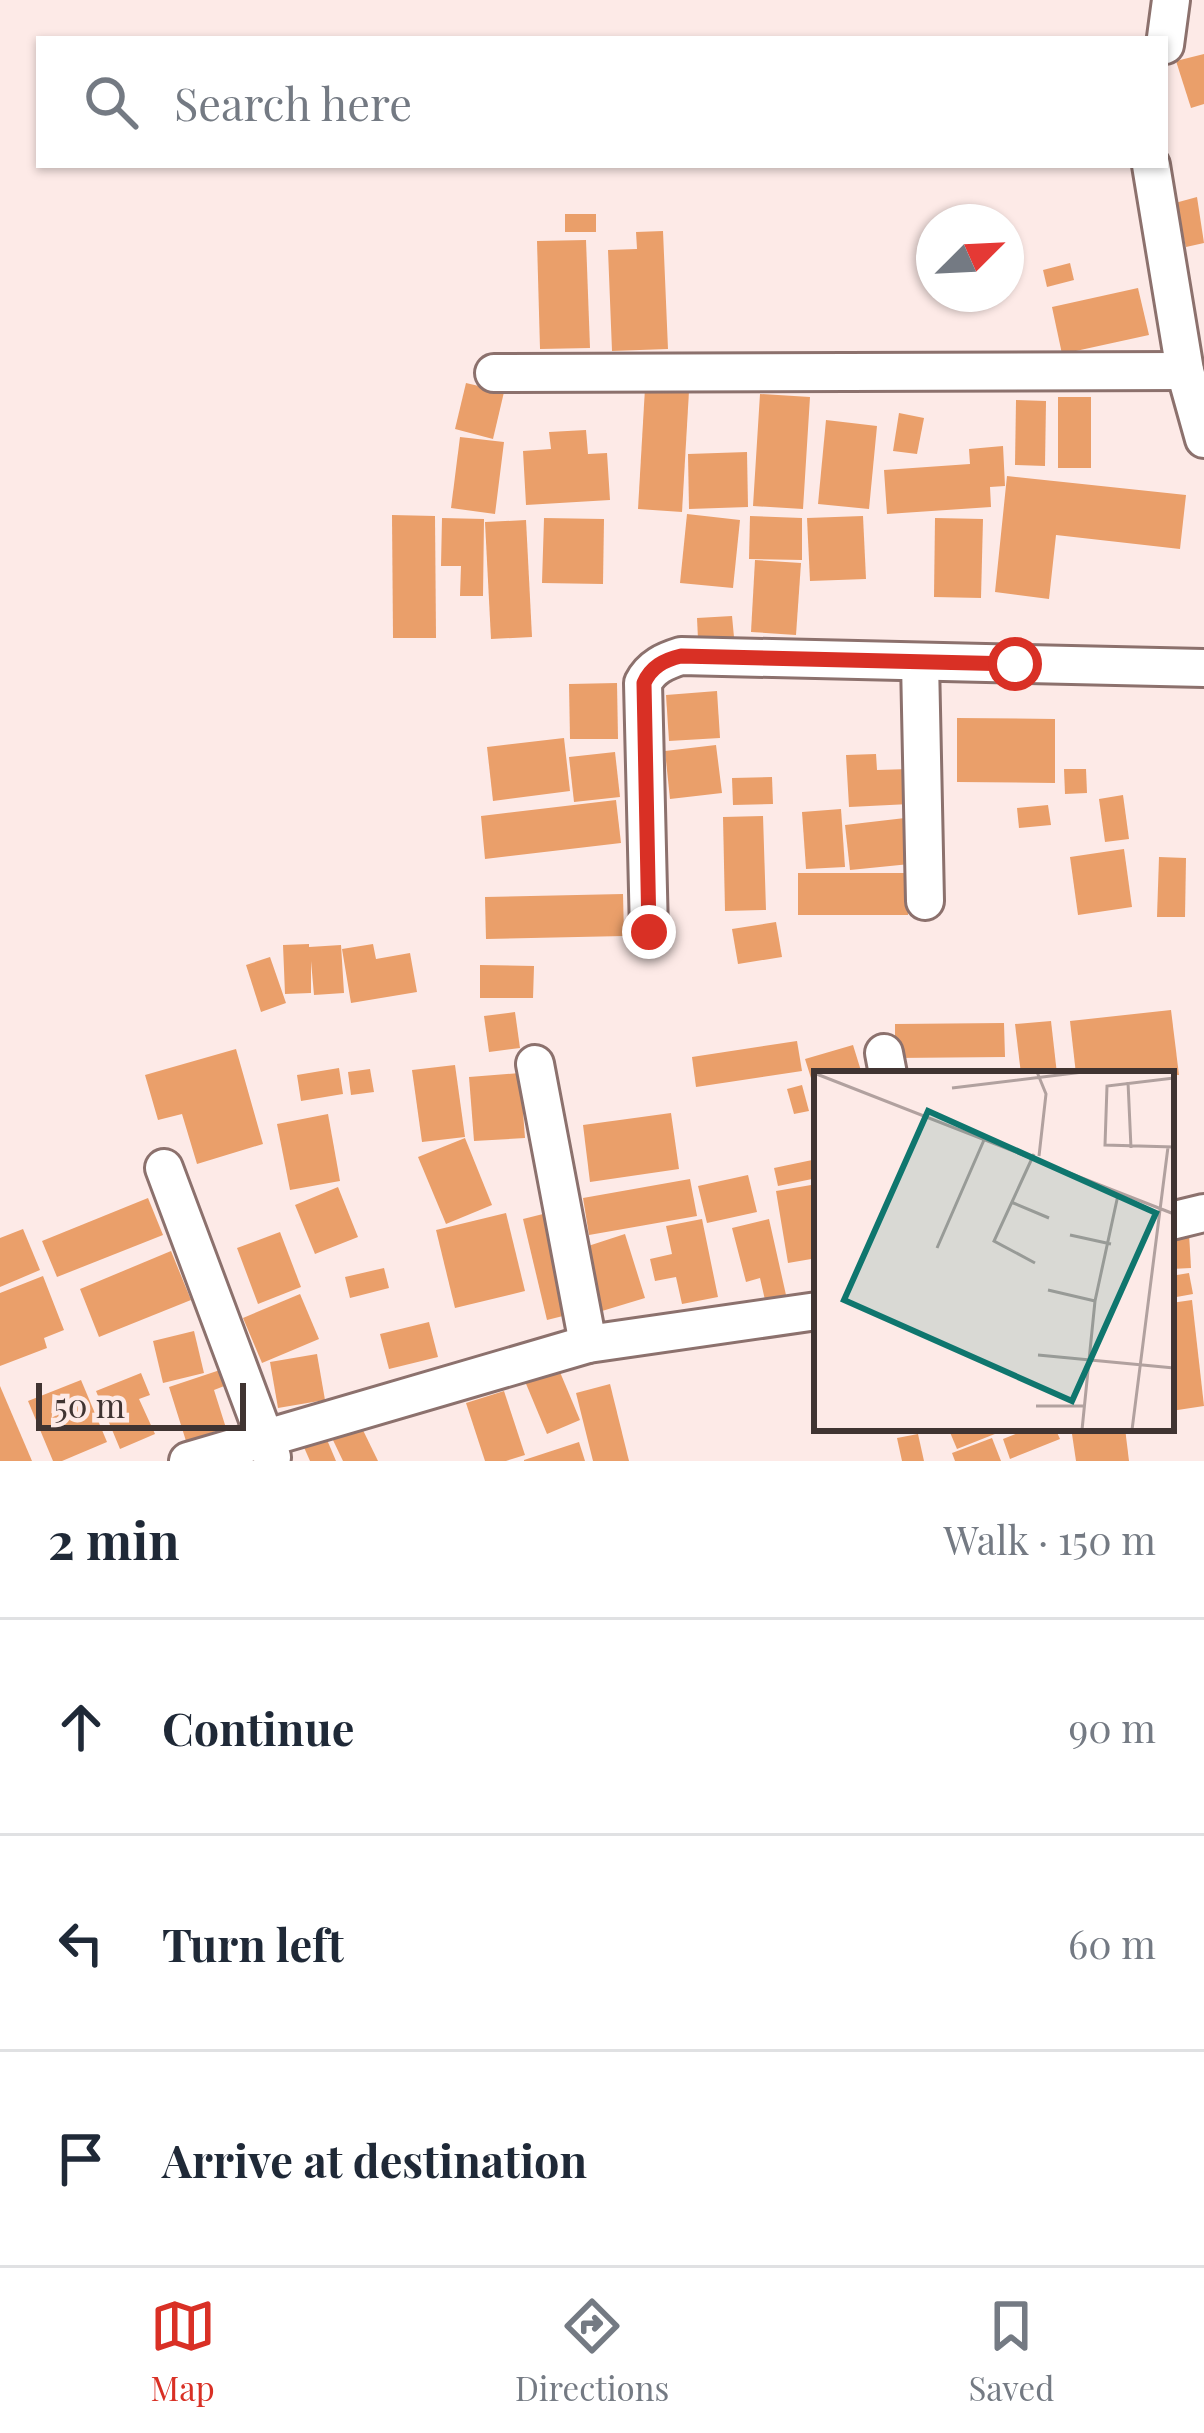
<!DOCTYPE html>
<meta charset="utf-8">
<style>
body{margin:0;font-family:"Playfair Display",serif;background:#f2f2f3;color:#1f2937}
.compass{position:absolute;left:916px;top:204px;width:108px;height:108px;border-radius:50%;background:#fff;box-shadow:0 3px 9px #0004;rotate:66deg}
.scale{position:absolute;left:36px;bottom:30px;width:210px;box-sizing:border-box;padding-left:12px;border:6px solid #403432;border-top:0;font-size:33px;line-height:42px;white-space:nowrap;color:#403432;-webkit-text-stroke:9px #fdeae7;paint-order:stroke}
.stop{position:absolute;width:36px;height:36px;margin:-27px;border:9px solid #d93025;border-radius:50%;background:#fff}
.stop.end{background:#d93025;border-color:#fff;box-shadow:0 3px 12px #0008}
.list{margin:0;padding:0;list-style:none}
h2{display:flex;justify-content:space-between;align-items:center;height:156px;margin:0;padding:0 48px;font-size:51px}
h2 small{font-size:39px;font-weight:400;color:#747a83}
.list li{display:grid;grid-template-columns:78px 1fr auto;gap:36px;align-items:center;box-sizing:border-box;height:216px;padding:0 48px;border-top:3px solid #e0e1e3}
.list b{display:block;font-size:45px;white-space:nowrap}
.list em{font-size:39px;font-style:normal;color:#747a83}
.icon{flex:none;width:66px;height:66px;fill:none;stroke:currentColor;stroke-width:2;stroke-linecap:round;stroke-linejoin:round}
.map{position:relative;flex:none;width:1204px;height:1461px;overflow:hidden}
.search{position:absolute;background:#fff;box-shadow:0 3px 9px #0004;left:36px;right:36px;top:36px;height:132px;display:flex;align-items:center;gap:30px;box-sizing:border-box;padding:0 42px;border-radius:0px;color:#747a83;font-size:45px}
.sheet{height:804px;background:#fff}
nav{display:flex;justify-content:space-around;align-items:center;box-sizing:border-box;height:168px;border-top:3px solid #e0e1e3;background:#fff;font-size:33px;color:#747a83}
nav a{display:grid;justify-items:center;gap:6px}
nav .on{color:#d93025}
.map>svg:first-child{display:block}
.building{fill:#ea9f6a}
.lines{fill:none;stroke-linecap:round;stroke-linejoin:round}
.minor-casing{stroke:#8c716d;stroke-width:42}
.minor{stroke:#fff;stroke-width:36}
.route{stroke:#d93025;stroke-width:15}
.inset-road{fill:none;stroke:#b1a19f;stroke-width:3}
.view{fill:#0f766e;fill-opacity:0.15;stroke:#0f766e;stroke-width:6}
.inset-edge{fill:none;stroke:#403432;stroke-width:6}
</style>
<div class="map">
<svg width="1204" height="1461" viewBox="0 0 1204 1461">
<rect width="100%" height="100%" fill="#fdeae7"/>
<!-- building -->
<g class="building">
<path d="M1204,54v50l-13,4 -15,-47z"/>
<path d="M1197,197l7,46 -18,4 -11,-44z"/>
<rect x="565" y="214" width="31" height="18"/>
<path d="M663,231l5,118 -56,2 -4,-101 29,-1 -1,-17z"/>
<path d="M586,240l4,108 -50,1 -3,-108z"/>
<path d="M1070,263l4,17 -27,7 -4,-17z"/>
<path d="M1138,288l11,47 -87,19 -10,-47z"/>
<path d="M466,383l38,9 -11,47 -38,-10z"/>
<path d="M645,388l44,3 -7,121 -44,-3z"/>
<path d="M760,394l50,3 -7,112 -50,-3z"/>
<rect x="1058" y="397" width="33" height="71"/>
<path d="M1016,400l30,1 -1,65 -30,-1z"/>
<path d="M899,413l25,5 -7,36 -24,-3z"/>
<path d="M826,420l51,6 -8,83 -51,-5z"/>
<path d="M586,430l2,24 19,-1 3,47 -84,5 -3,-54 28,-2 -2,-17z"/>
<path d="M460,437l44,5 -9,72 -44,-6z"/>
<path d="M1003,446l2,40 -15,1 1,20 -104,7 -3,-44 86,-6 -1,-15z"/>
<path d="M747,452l1,55 -59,2 -1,-55z"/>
<path d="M1007,476l179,19 -6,54 -124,-14 -7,64 -54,-7z"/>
<path d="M687,514l53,6 -7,68 -53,-5z"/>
<path d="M392,515l43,1 1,122h-43z"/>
<path d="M750,516l52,2v42l-53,-1z"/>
<path d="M863,516l3,63 -56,2 -3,-63z"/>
<path d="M442,518l42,1 -1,77h-23l1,-30h-20z"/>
<path d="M544,518l60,1 -1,65 -61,-1z"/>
<path d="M935,518l48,1 -2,79 -47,-1z"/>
<path d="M526,520l6,117 -41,2 -6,-117z"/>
<path d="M755,560l46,3 -5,72 -45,-3z"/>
<path d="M732,616l2,21 -36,2 -1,-21z"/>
<path d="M617,683l1,56h-48l-1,-55z"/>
<path d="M717,691l3,47 -51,3 -3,-46z"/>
<path d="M957,718l98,1v64l-98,-1z"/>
<path d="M564,738l6,53 -77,10 -6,-54z"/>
<path d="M716,745l6,48 -52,6 -5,-48z"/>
<path d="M615,752l5,45 -46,5 -5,-45z"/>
<path d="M876,754l1,16 32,-1 1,35 -61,3 -3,-52z"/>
<path d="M1064,769h22l1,24 -22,1z"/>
<path d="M772,777l1,27 -40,1 -1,-27z"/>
<path d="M1123,795l6,44 -24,3 -6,-43z"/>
<path d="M616,800l5,43 -136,16 -4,-43z"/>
<path d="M1048,805l3,20 -32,3 -2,-20z"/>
<path d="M841,809l4,58 -39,2 -4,-57z"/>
<path d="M763,816l3,94 -41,1 -2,-94z"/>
<path d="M905,818l5,46 -60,6 -5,-45z"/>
<path d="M1124,849l8,58 -54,8 -8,-58z"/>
<path d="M1159,857l27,1 -1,59h-28z"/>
<path d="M798,873h109l1,42h-110z"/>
<path d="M623,894l1,42 -138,3 -1,-42z"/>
<path d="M776,922l6,35 -44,7 -6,-35z"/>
<path d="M309,944v3l32,-2 3,48 -30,2 -3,-34v32l-26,1 -2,-49z"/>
<path d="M373,944l3,15 34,-6 7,39 -66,11 -9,-54z"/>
<path d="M270,957l16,46 -25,9 -15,-47z"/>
<path d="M480,965l54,1 -1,32h-53z"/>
<path d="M1171,1010l8,65 -103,-1 -6,-53z"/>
<path d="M515,1012l5,36 -31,4 -5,-36z"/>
<path d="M1051,1021l6,53h-36l-6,-50z"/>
<path d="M1004,1023l1,34 -110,1v-34z"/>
<path d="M797,1041l5,30 -106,16 -4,-30z"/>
<path d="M853,1045l9,29h-45l-1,20 -11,-35z"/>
<path d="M236,1049l27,95 -66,20 -15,-50 -24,6 -13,-45z"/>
<path d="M455,1065l10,72 -43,5 -10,-72z"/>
<path d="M339,1068l4,26 -42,7 -4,-26z"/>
<path d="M370,1069l4,23 -23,3 -3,-23z"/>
<path d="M520,1073l5,65 -51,3 -5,-64z"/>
<path d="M802,1085l7,26 -15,3 -7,-25z"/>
<path d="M671,1113l8,56 -89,13 -7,-57z"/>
<path d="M328,1114l12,67 -50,9 -13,-66z"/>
<path d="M465,1138l27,67 -46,19 -28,-67z"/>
<path d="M817,1159v19l-39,8 -4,-18z"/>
<path d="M748,1175l9,37 -50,11 -9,-37z"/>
<path d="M690,1179l7,37 -108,19 -6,-37z"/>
<path d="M817,1184v74l-29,5 -12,-72z"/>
<path d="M338,1187l20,50 -43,17 -20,-49z"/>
<path d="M148,1198l15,37 -106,42 -15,-36z"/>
<path d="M506,1213l19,78 -70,17 -19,-78z"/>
<path d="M543,1214l24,101 -20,5 -24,-101z"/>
<path d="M702,1219l16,78 -36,7 -6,-27 -21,4 -5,-22 22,-5 -6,-28z"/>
<path d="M769,1219l17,76 -21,5 -5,-22 -14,4 -14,-54z"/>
<path d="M23,1229l17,41 -40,17v-49z"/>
<path d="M280,1232l21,55 -43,17 -21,-56z"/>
<path d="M1189,1233l2,35 -20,1v-35z"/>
<path d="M625,1234l20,64 -43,13 -20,-63z"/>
<path d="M171,1251l20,49 -92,37 -19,-48z"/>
<path d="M384,1268l5,20 -39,10 -5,-21z"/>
<path d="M1189,1273l4,21 -22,4v-22z"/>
<path d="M43,1276l21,54 -20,8 3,10 -47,18v-73z"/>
<path d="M300,1294l19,45 -57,24 -19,-45z"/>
<path d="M1192,1300l12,106 -33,5v-108z"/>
<path d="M429,1322l9,35 -49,12 -9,-35z"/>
<path d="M194,1331l10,42 -41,10 -10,-42z"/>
<path d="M317,1354l8,46 -47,8 -8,-46z"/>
<path d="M557,1365l23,55 -33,14 -23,-55z"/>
<path d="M226,1368l6,15 -18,7 12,38 -40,13 -17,-54z"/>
<path d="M141,1373l9,22 -11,4 16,35 -35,15 -24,-58z"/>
<path d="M81,1380l26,62 -45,19h-9l-25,-60z"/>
<path d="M610,1384l19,77h-36l-17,-68z"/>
<path d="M0,1386l32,75h-32z"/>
<path d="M504,1391l21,64 -19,6h-21l-19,-58z"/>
<path d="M360,1424l18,37h-35l-11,-23z"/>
<path d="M954,1428h56l-53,21 -8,-19z"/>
<path d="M1030,1428h25l5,11 -50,20 -7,-20z"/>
<path d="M1125,1428l4,33h-53l-4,-27z"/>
<path d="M918,1434l6,27h-22l-5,-23z"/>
<path d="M325,1435l11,26h-26l-7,-16z"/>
<path d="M992,1438l9,23h-46l-3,-8z"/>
<path d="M579,1442l6,19h-61v-1z"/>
</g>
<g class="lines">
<defs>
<g id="minor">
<path d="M1165,45l6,-45"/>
<path d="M1151,165l34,206 19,68"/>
<path d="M494,373l691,-2"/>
<path d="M920,662l5,239"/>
<path d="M649,932l-6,-249c8,-16 22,-22 38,-27l523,12"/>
<path d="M884,1053l4,21"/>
<path d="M535,1064l53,280"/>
<path d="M164,1168l108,289"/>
<path d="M1171,1221l33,-8"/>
<path d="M188,1461l400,-117 229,-33"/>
</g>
</defs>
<!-- minor casing -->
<use href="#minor" class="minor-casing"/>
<!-- minor -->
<use href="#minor" class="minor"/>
</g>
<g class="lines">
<!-- route -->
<path class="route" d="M649,932l-5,-249c7,-16 20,-23 37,-27l334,8"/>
</g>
<!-- overview -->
<g transform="translate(814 1071)">
<rect width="360" height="360" fill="#fdeae7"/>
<path class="inset-road" d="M223,1l9,22 -7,62M0,2l360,141M360,7l-67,8 -2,59 69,2M314,11l3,66M138,17l131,-16M220,83l-40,87 41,22M197,131l38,16M256,164l41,9M123,177l47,-108M234,219l47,11M224,284l136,13M222,335h47M268,359l13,-129 23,-106M318,359l36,-283"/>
<path class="view" d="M114,40l228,102 -84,188 -228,-101z"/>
<rect width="360" height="360" class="inset-edge"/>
</g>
</svg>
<svg class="compass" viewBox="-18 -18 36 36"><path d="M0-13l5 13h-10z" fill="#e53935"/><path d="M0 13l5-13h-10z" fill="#747a83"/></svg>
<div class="scale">50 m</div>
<div class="stop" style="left:1015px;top:664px"></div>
<div class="stop end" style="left:649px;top:932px"></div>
<div class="search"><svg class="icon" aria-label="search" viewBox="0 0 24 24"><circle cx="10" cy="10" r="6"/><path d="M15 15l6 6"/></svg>Search here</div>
</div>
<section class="sheet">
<h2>2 min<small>Walk · 150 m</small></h2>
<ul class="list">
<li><svg class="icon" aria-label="ahead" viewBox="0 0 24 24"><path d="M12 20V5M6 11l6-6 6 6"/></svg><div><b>Continue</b></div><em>90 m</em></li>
<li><svg class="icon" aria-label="left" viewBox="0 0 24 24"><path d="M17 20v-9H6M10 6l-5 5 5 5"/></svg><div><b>Turn left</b></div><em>60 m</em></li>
<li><svg class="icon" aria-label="arrive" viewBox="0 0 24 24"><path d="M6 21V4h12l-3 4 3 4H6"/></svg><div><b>Arrive at destination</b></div></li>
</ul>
</section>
<nav>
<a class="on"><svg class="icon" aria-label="map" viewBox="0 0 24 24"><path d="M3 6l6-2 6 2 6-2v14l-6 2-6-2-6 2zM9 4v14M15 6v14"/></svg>Map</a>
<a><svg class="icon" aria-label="directions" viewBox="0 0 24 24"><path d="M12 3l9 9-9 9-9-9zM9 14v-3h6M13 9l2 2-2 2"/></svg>Directions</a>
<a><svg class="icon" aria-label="saved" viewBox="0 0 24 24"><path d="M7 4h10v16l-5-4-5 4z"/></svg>Saved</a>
</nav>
